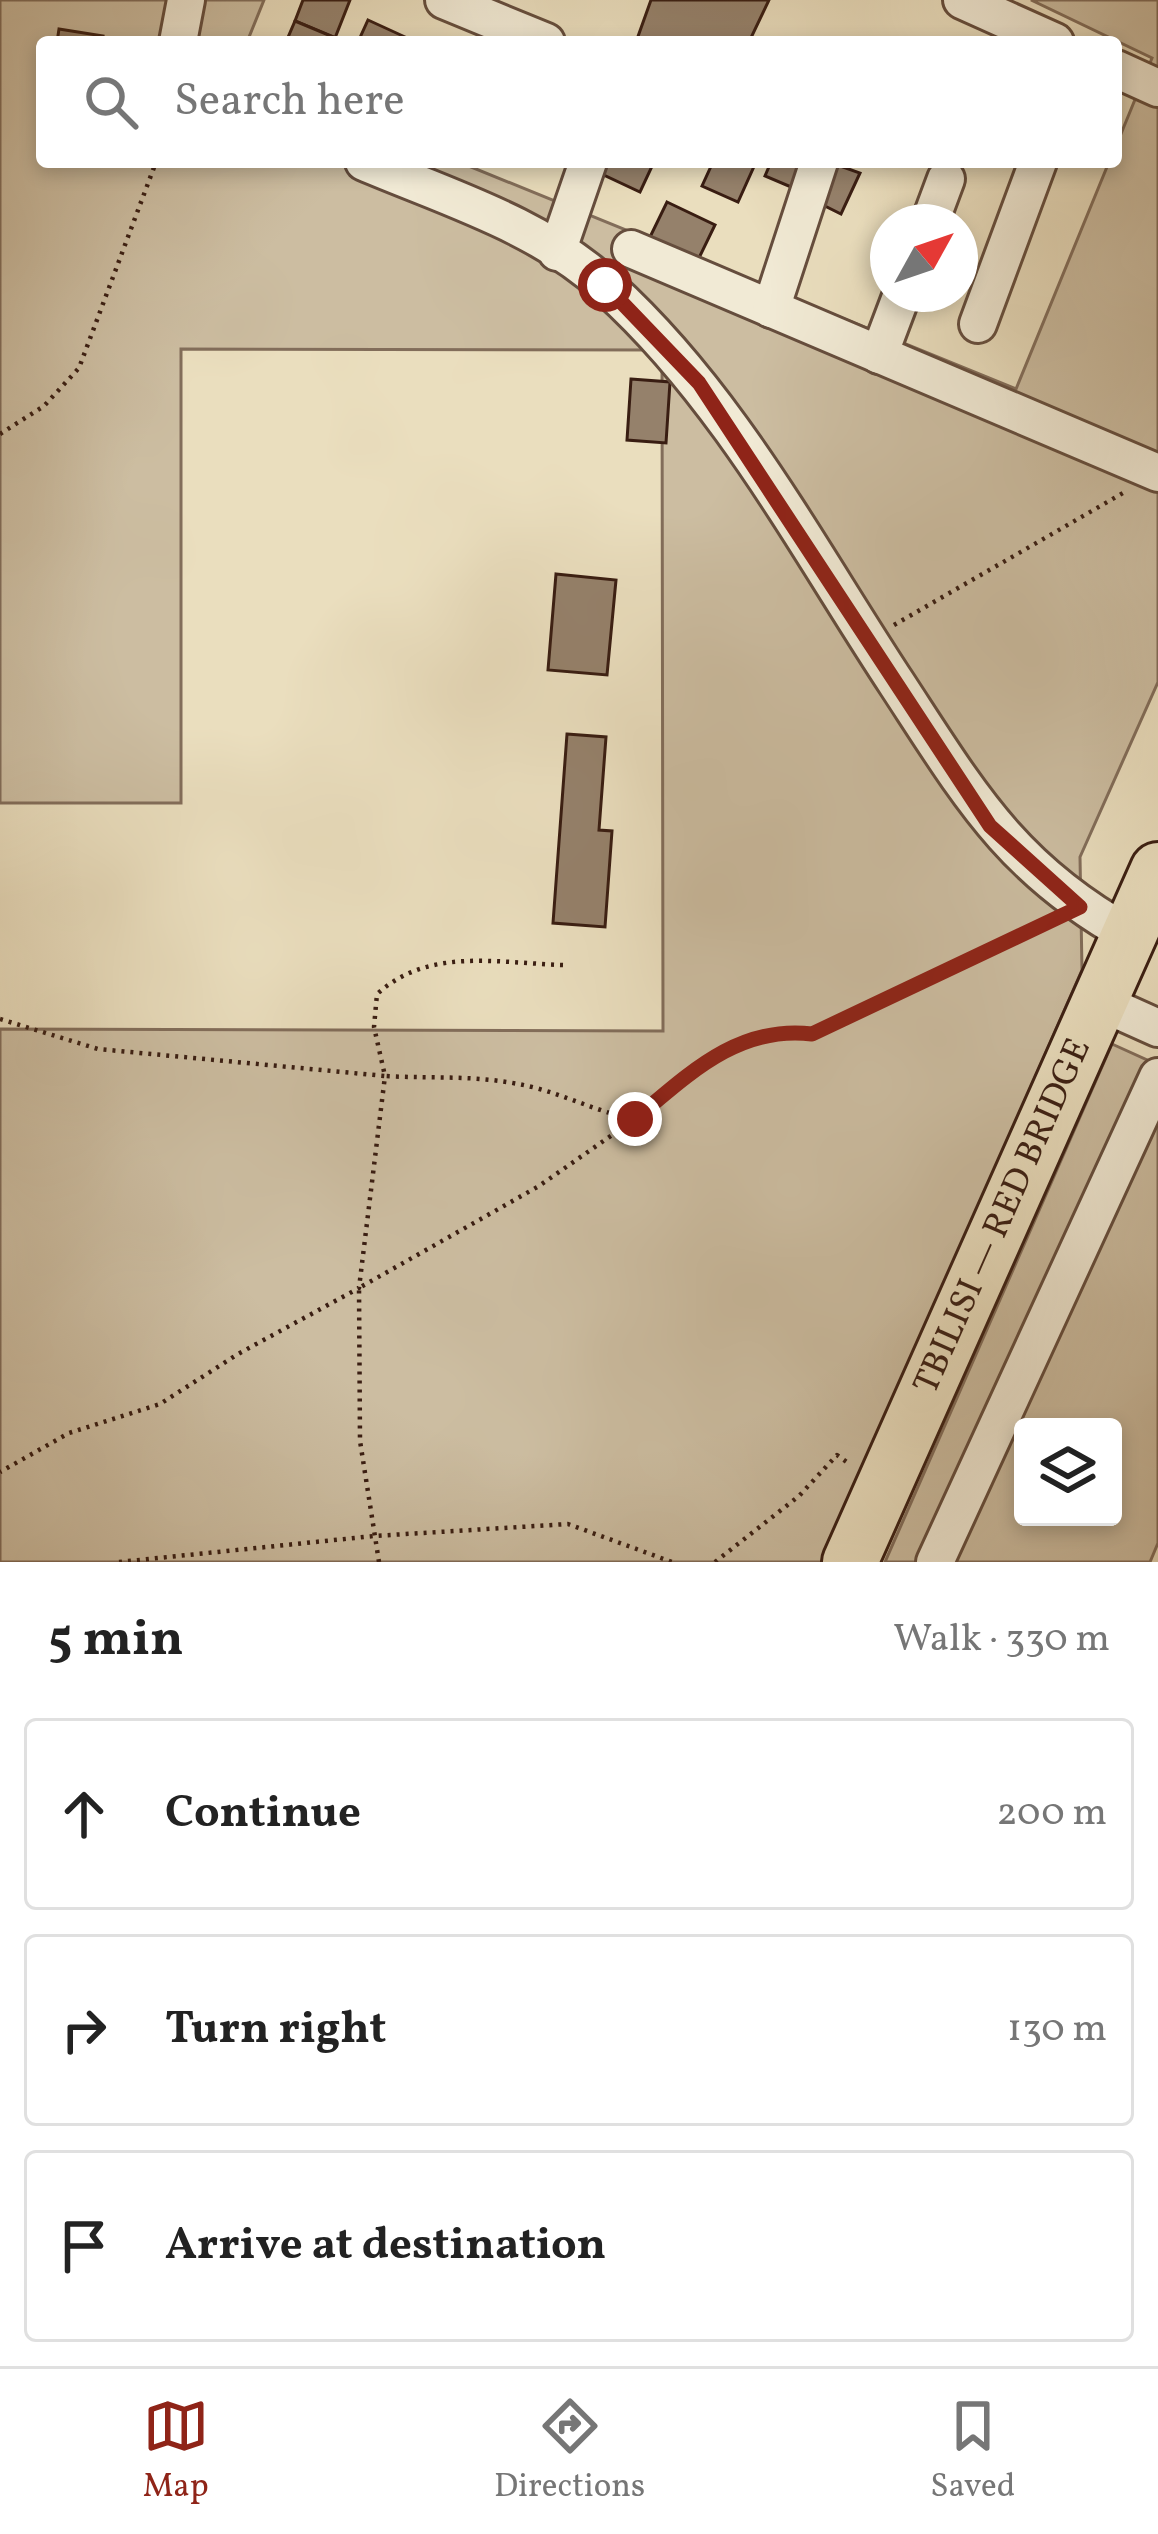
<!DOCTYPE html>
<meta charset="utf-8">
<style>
body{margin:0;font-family:Vollkorn,serif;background:#f2f2f2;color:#222}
.controls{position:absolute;right:36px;bottom:36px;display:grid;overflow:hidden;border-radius:12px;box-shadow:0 6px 18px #0003}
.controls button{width:108px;height:108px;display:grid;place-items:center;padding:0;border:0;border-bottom:3px solid #e0e0e0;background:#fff;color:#222;font:60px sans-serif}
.compass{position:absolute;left:870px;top:204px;width:108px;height:108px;border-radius:50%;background:#fff;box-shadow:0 6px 18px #0003;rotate:50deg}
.stop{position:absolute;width:36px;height:36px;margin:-27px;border:9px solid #8f2418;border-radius:50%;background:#fff}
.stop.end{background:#8f2418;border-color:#fff;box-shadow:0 3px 12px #0008}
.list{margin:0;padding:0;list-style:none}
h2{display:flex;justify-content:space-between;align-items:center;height:156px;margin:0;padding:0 48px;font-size:51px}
h2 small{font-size:39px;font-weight:400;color:#767676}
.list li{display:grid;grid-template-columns:78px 1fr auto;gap:36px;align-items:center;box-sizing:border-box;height:192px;margin:0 24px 24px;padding:0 24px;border:3px solid #e0e0e0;border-radius:12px}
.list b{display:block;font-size:45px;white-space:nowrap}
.list em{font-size:39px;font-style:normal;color:#767676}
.icon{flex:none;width:66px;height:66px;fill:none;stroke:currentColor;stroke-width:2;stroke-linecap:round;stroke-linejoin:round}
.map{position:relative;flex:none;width:1158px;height:1562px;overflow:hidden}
.search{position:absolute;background:#fff;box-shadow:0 6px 18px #0003;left:36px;right:36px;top:36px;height:132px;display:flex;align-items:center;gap:30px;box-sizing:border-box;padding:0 42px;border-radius:12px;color:#767676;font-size:45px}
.sheet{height:804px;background:#fff}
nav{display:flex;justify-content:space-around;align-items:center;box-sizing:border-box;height:168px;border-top:3px solid #e0e0e0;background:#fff;font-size:33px;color:#767676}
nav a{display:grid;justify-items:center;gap:6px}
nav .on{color:#8f2418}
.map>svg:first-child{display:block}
.green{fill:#ccbda1;stroke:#826d5a;stroke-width:3;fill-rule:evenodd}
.building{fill:#95816b;stroke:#391d12;stroke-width:3}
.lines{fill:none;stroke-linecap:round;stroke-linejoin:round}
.minor-casing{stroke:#654d3d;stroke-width:42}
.highway-casing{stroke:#391d12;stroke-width:60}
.path{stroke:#391d12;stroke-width:4.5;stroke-dasharray:3 6;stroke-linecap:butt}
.minor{stroke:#f1ead5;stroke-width:36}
.highway{stroke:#eadebe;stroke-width:54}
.route{stroke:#8f2418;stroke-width:15}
.labels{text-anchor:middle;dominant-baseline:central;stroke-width:10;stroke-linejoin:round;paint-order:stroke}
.street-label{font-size:36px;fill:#391d12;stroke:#f1ead5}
</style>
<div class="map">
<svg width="1158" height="1562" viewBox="0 0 1158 1562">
<rect width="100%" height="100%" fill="#eadebe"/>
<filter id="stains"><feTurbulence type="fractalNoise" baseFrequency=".00167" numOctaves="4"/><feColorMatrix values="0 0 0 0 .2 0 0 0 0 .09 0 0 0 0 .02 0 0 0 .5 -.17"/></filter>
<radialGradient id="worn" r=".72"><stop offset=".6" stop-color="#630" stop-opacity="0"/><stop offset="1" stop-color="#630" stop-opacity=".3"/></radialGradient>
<!-- green -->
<g class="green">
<path d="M0,0h264l-17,42h-205v120h417l557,227 93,-227h7v-16l36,-88 -121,-58h127v682l-78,175 2,113 -259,592h-823v-533l663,2 -1,-681 -481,-1v454h-181z"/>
<path d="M1112,1044l46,21v478l-8,19h-265zM1023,1427h90v90h-90z"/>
</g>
<!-- building -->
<g class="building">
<path d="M303,0h47l-15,38 -40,-17z"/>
<path d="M651,0h118l-20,42h-113z"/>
<path d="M368,20l48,22h-58z"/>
<path d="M295,21l36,15 14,6h-59z"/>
<path d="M59,29l44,7 -1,6h-45z"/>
<path d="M594,162h60l-14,30 -49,-23z"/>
<path d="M713,162h43l-18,40 -36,-16z"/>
<path d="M771,162h30l-10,25 -26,-11z"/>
<path d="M829,162l31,11 -19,41 -30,-15z"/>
<path d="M667,202l48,23 -18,37 -48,-23z"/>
<path d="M631,379l39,3 -4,61 -39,-3z"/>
<path d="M556,574l60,6 -9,95 -59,-5z"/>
<path d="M567,734l39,3 -7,93 13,1 -7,96 -52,-4z"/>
</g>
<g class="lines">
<defs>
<g id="minor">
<path d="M444,0l102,42"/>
<path d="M962,0l93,42"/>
<path d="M178,42l8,-42"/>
<path d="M1116,69l42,19"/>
<path d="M364,162c82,35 176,63 243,125 121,109 201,262 290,397 72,110 114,185 233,251"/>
<path d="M930,222l16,-43"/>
<path d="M631,249l527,224"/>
<path d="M557,252l31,-90"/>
<path d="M771,309l48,-147"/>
<path d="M978,324l60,-162"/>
<path d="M879,355l23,-61"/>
<path d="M1100,1002l58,26"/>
<path d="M935,1562l223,-485"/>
</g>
<g id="highway">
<path id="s1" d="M850,1562l308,-692"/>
</g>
</defs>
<!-- minor casing -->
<use href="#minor" class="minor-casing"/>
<!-- highway casing -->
<use href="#highway" class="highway-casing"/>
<!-- path -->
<g class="path">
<path d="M0,434l44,-28 35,-38 77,-206"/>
<path d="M894,625l229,-132"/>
<path d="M563,965c-66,-2 -134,-18 -186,29l-3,33 11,49c53,3 97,-2 151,12 34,9 64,25 99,31 54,-45 103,-94 177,-85l241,-114"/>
<path d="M0,1019l98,30 287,27 -26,212 -121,66 -78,50 -91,29 -69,39"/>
<path d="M119,1562l255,-26 194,-12 104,38"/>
<path d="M379,1562l-19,-121 -1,-153 180,-102 96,-67"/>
<path d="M715,1562l84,-66 38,-41 14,10"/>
</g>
<!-- minor -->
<use href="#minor" class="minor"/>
<!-- highway -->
<use href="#highway" class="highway"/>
</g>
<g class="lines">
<!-- route -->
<path class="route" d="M605,285l94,98 291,443 90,81 -268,127c-74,-9 -123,40 -177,85"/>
</g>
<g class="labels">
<!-- street labels -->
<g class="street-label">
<text stroke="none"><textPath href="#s1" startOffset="378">TBILISI — RED BRIDGE</textPath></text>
</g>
</g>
<rect width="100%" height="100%" filter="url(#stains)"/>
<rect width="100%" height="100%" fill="url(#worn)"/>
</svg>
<div class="controls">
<button><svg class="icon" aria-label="layers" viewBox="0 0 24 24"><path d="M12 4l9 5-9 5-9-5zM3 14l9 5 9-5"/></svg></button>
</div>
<svg class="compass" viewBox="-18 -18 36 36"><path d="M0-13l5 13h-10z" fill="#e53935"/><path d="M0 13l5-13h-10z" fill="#767676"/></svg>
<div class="stop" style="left:605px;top:285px"></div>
<div class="stop end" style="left:635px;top:1119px"></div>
<div class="search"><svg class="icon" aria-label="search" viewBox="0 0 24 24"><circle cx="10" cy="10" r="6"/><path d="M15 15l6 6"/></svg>Search here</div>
</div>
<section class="sheet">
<h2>5 min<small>Walk · 330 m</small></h2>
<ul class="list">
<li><svg class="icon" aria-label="ahead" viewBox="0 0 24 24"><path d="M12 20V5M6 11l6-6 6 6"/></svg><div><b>Continue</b></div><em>200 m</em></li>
<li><svg class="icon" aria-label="right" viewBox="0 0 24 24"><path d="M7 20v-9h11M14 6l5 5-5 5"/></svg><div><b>Turn right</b></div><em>130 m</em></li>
<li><svg class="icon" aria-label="arrive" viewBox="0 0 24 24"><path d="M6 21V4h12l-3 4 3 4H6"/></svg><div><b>Arrive at destination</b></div></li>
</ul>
</section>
<nav>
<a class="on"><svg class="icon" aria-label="map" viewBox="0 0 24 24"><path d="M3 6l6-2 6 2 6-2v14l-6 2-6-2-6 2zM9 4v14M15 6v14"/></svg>Map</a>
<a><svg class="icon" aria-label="directions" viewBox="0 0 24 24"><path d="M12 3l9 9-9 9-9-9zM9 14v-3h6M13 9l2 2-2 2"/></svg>Directions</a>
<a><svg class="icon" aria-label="saved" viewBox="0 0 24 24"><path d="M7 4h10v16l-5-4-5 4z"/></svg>Saved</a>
</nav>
